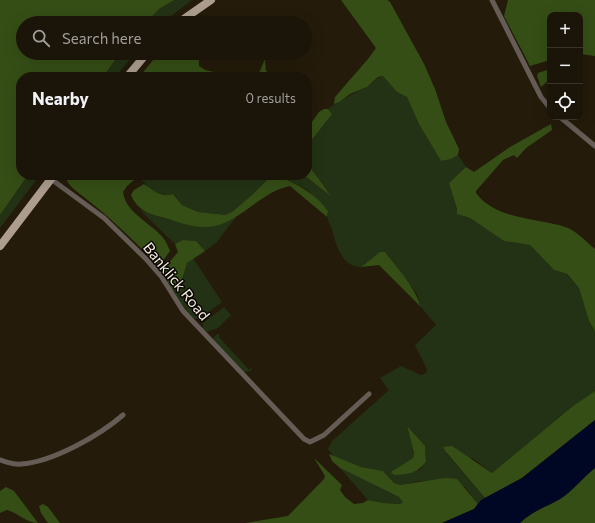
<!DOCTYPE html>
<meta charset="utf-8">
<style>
body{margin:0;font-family:Commissioner,sans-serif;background:#241d12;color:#f1f3f6}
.controls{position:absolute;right:12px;top:12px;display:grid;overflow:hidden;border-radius:8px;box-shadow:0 4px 16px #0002}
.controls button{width:36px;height:36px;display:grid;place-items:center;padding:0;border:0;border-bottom:1px solid #393329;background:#1b1408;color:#f1f3f6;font:20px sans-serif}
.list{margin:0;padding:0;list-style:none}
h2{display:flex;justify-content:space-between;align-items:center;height:52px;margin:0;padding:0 16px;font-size:17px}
h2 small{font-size:13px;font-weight:400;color:#a09e9c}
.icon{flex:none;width:22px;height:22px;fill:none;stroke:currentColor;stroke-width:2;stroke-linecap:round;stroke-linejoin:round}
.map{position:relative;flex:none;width:595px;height:523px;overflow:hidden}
.search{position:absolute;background:#1b1408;box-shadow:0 4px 16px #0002;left:16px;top:16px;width:296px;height:44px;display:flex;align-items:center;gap:10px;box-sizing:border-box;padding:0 14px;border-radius:22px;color:#a09e9c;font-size:15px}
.panel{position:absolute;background:#1b1408;box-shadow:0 4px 16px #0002;left:16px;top:72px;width:296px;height:108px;border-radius:16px}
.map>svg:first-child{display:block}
.green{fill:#233214;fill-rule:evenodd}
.forest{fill:#354e16}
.water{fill:#000725}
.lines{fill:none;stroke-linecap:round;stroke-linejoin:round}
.minor{stroke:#645c55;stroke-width:5}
.primary{stroke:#ac9d8f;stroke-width:8}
.labels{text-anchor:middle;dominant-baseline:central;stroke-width:3;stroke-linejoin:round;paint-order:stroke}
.street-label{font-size:15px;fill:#f4ede2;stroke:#0a0602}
</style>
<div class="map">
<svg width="595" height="523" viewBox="0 0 595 523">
<rect width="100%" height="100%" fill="#241b0a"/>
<!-- green -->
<g class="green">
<path d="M174,0h18l-30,23h-16l13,-14z"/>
<path d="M120,53h15l-20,24h-12z"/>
<path d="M383,76l14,16 10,5 12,27 22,37 10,-2 7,-4 8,12 -17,16 8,26 5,7 8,2 34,23 26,4 24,25 12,4 13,14 10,33 6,10v60l-22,15 -81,67 -18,-14 -28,-6 39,45 -7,6 -13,-17 -44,-6 -21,4 -6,-2 -11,-12 -22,-4 -27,-10 -6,-8 4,-8 57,-51 -9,-12 21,-12 20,9 5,-2 1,-4 -12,-24 21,-20 -15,-18 -4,-13 -32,-42h-5l-19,15c-20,0 -25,-23 -29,-38 -3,-7 -6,-10 -4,-18l-22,-22 -19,-9 -1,-5h18l26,19c-32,-42 -30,-39 2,-80l-4,-5c12,-10 26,-15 39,-22 6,-4 9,-9 16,-11zM407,427l19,27v8l-6,8 -28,2 21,-14 1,-5z"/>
<path d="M28,175h12l-40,53v-13z"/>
<path d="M272,175l-19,19 -21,18 -7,3 -27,-3 -16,-7 -8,-11c-17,3 -26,-5 -35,-18z"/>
<path d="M139,209c26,13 69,21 97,8l-20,26 -11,8 -9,-10 -13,-1 -8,4z"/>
<path d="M193,258l29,44 -23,17c-13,1 -20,-19 -26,-29l7,-4 7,-23z"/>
<path d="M224,307l7,8 -13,13 -11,4 -4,-3v-6z"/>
<path d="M217,334h2v3l30,33 3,-3 -1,4 -7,1 -30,-31 -1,-3z"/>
<path d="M340,468l59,29 4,4 -2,3 -18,-1 -15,-3z"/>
</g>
<!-- forest -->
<g class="forest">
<path d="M0,0h174l-15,9 -13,14h-123v30h97l-17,24h-82v98h7l-28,40z"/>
<path d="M341,0h46l3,2 34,62 11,25 11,33 13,27 -1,6 -7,4 -10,2 -22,-37 -12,-27 -10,-5 -14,-16 -5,1 -11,10 -17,7 -11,8 -5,2 1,-7 33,-38 8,-11z"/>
<path d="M508,0h87v56l-15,-2v-39h-30v45l-20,6 -26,-50z"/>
<path d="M225,19v4h-34l11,-3z"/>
<path d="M159,53h48l-8,6v7l6,4 31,7h-36l-24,-4 -11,2 -1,2h-25z"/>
<path d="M265,59l1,12 11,6h-28l10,-4z"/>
<path d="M550,69v10l-9,8 -4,-11 1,-3z"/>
<path d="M324,109h4l4,5 -25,32v-17l12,-17z"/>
<path d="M551,124l1,6 -26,18 -9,10 -3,-3 -11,5 -27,31v2c20,27 61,25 89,34 11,3 21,15 30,22v82l-6,-10 -10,-33 -12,-14 -13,-4 -24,-25 -26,-4 -34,-23 -13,-4v-5l-8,-26 17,-16 8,5 36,-25z"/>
<path d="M307,162l3,5 21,29 -27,-21h3z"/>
<path d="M66,175h74l-13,11 -4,6c3,22 29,31 41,47 3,4 4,8 6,12l-8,11 -5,2c-25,-25 -49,-49 -77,-70 -6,-5 -15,-11 -14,-19z"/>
<path d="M272,175h14l1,5c17,8 30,16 41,31l-1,6 -37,-31c-31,6 -51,39 -83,41 -13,1 -29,-5 -42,-9 -16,-4 -27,-7 -34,-23l3,-5 10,-6c12,8 15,13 29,10l9,11 16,7 27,3 7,-3 21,-18z"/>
<path d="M183,240l13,1 9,10 -18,12 -7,23 -7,4 -11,-19 16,-19 -3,-8z"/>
<path d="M380,252h5c14,18 29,34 36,55l-42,-42 -18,2z"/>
<path d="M595,391v29l-73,58 -37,20 -39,-46 -3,-5 9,-1 40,27 81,-67z"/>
<path d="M407,426l18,20 1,16c-10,12 -18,12 -32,13l-3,-3 22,-14 1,-5z"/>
<path d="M329,454l32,13 22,4 11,12 6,2 45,-7 12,1 21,25 -4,5 -32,14h-197l43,-7 36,-37 1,-3 -11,-18 28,27 -2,5 5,7 9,7 9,-1 5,-3 15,3 17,1 3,-2 -4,-5 -59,-29 -8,-7z"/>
<path d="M595,468v55h-75c12,-12 26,-16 40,-24 13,-8 23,-22 35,-31z"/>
<path d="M6,487l8,4 24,32c-11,0 -20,-10 -31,-13l-7,3v-22z"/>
<path d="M43,504l5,3 12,16h-12l-7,-10 -2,-7z"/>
</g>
<!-- water -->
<path class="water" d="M595,420v48c-12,9 -23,24 -35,31 -14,8 -28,12 -40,24h-78l32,-14 7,-9 41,-22z"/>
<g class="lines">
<!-- minor -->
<g class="minor">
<path d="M492,0l49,97 9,11"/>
<path d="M560,117l35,29"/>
<path d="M51,179l53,39 43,42 14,16 22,35 121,128 6,3 14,-7 45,-41"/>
<path d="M0,460c7,2 14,5 21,4 32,-2 79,-29 102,-49"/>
</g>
<!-- primary -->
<g class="primary">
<path d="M178,23l33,-23"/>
<path d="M127,77l20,-24"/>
<path d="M0,246l54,-71"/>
</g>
</g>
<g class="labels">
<!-- street labels -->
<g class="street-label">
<text transform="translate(177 281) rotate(51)">Banklick Road</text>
</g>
</g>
</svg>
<div class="controls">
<button>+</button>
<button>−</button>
<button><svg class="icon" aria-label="locate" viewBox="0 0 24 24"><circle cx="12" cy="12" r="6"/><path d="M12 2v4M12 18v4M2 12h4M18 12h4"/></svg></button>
</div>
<div class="search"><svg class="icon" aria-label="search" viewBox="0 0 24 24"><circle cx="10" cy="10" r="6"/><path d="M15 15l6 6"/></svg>Search here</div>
<section class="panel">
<h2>Nearby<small>0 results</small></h2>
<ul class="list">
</ul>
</section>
</div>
